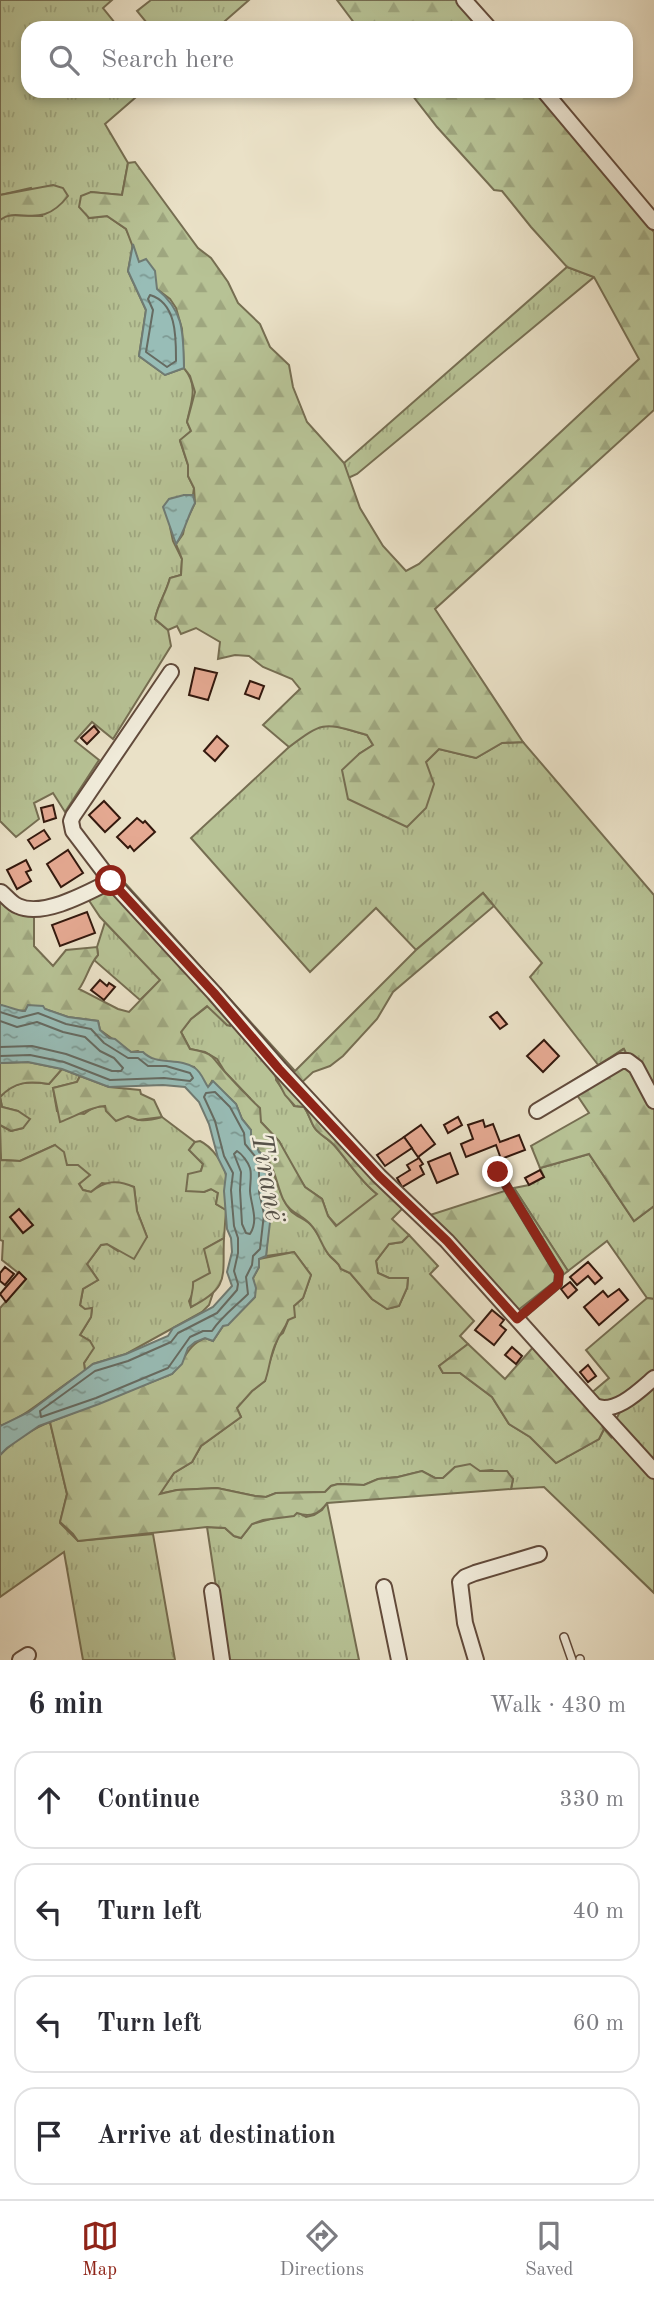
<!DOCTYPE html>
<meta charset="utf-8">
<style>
body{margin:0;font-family:"Old Standard TT",serif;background:#f2f2f3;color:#2b2b33}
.stop{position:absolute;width:21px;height:21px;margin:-16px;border:5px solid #8f2418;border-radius:50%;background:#fff}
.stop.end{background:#8f2418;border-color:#fff;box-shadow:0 2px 7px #0008}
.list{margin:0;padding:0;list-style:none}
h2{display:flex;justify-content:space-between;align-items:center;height:91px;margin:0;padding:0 28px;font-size:30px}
h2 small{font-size:23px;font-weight:400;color:#7c7c81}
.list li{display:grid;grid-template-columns:46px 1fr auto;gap:21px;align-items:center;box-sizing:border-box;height:98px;margin:0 14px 14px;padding:0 14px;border:2px solid #e1e1e2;border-radius:21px}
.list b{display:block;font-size:26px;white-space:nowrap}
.list em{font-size:23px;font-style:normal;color:#7c7c81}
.icon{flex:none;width:38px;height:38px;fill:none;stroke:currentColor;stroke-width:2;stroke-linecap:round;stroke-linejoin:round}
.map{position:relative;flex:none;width:654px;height:1660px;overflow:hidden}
.search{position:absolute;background:#fff;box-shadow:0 4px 10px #0003;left:21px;right:21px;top:21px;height:77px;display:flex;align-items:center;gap:18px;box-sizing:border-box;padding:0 24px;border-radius:21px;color:#7c7c81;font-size:26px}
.sheet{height:539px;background:#fff}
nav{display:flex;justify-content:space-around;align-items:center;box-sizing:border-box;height:98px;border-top:2px solid #e1e1e2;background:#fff;font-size:19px;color:#7c7c81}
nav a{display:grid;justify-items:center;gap:4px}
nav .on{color:#8f2418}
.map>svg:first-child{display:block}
.grass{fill:url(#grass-tufts);stroke:#766e52;stroke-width:2}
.forest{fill:url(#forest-firs);stroke:#766e52;stroke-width:2}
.water{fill:url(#water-ripples);stroke:#707b73;stroke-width:2}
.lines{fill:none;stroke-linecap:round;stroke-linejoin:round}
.shore{stroke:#666b62;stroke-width:2}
.building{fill:#e5a992;stroke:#34190e;stroke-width:2}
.service-casing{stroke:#624b3c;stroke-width:10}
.minor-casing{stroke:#624b3c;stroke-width:18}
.service{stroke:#f1ecdb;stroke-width:7}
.minor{stroke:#f1ecdb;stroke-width:14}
.route{stroke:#8f2418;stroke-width:9}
.labels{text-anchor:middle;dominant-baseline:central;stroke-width:5;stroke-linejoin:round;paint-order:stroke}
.water-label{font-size:30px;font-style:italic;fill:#575249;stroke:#f1ecdb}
</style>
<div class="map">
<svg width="654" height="1660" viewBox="0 0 654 1660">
<defs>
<pattern id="grass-tufts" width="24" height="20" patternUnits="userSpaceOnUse" patternTransform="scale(1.75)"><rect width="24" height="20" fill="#b7c295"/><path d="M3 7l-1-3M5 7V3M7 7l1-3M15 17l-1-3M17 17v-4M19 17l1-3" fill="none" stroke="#9ea67f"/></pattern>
<pattern id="forest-firs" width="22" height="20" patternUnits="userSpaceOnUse" patternTransform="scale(1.75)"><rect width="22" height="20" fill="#b7c295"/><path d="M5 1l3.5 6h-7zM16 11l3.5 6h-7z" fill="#9ea67f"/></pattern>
<pattern id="water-ripples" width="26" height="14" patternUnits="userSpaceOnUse" patternTransform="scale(1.75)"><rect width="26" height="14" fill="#98bdb7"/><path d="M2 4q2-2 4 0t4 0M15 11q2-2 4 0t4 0" fill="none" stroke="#7d9993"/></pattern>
</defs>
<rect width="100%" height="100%" fill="#eae1c7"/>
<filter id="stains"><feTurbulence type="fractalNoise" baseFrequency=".00286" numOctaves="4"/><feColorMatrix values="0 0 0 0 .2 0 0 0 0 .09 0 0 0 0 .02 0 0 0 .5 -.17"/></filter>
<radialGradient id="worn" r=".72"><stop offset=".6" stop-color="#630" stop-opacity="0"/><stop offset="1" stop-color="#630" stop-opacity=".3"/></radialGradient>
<!-- grass -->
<g class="grass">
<path d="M0,0h112l-9,8 16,20h-91v63h115l-38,33 23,39 -6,32 -31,-3 -2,26 18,-2 19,13 7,15 -5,27 18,39 -7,46 26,19 19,-7c15,18 7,34 3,54l4,9 -11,10 8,24v11l6,12 -1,7h-9l-14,32 3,14 9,18 -1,16 -11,3c-4,15 -12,26 -15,41l13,11 3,16 -58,93 -21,-17 -17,19 24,19 -34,52 -12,-19 -19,10 5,16 -23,18 -16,-16v-601l6,-5 36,1 -11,-28 -31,7z"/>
<path d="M151,0h98l-32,28h-66l-14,-17z"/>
<path d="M567,267l27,10 -237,197 -9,4 -4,-15z"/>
<path d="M333,725l34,10 6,10 -14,9 -11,44 29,13 62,-62 37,9 26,-15 21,-1 131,153v213l-31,-59 -24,17 -69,-89 12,-14 -59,-70 -67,57 -40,-42 -66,64 -119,-134 98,-91 26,-20z"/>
<path d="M105,922l56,58 -21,20 -46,-40 4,-5 -1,-8z"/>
<path d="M208,1006l19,19 4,-4 45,51v8l18,26 10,1c5,7 6,13 10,20 5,8 14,11 20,18 15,17 26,36 44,50l-41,31 -9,-10 -6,-17 -17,-12 -8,-12 -18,-34 -18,-19 -11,-24 -25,-26 -8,-13 -12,-7 -15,-3 -9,-17 10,-13z"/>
<path d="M62,1069l18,7 -3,6 -24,6 4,23 27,3c24,-19 32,3 56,6 7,1 15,-1 22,-3l33,25 -6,8 14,14 -8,26 9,2 7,-3 7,4 -2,11 10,6 -2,28 -19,11 5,24 -16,18 -5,10 2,6 22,-14 -4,12 -7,7 -76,42 -33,10 -8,7 -1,-8 4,-6 2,-16 -10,-6 11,-18 1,-9 -7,2 -5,-5 3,-16 15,-9 -11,-16 14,-19 6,-1 11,7 29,-14 -10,-26 -3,-24 -32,-4 -11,9 -8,-2 -4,-6 10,-9 -22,-10 -12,-20 -35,16 -19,-1 -1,-35 11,6 12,-3 -5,-17 -16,-4 -2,-10c15,-16 28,-16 49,-13z"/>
<path d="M589,1154l45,67 20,-15v93l-7,-1 -40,-57 -39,30 -54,-83 15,-3 15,-8 -4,-9z"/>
<path d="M267,1156c9,18 11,38 23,54 6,7 16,9 22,16 7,8 11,18 16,27 3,7 10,8 13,16l9,4 22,26 15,10 12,-3 8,-18 1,-9 -19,-1 -11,-5 -2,-12 13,-17 13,-2 7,-7 29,31 -8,8 44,47 -14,15 8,8 -29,22 4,7h17l32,24 17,27 21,13 26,26 43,-24 5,-10 7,8c6,-31 18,-37 43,-54v210l-110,-106 -33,2 2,-10 -21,-9 -12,1 -25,-4 -12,11h-8l-13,-7 -24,6 -20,2 -14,6 -26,-1 -7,2 -6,6 -49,1 -10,4 -11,-1 -38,-8 -40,2 -18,4 15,-21 18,-11 9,-16 40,-29 -5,-9 16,-17 13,-10 3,-14 10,-30 5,-4 11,-27 9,-8 8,-23 -17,-23 -28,4 2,-24z"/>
<path d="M50,1422l17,72 -7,29 18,18 75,-7 22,126h-92l-19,-108 -64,45v-142c11,-12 35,-28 50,-33z"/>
<path d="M327,1503l32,157h-132l-20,-133 18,1 9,8 7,2 11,-14 45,-12 9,5 8,-2 8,-5z"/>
</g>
<!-- forest -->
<g class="forest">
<path d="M337,0h121l24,28h-124z"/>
<path d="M409,91h128l117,141v178l-219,199 88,133 -21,1 -26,15 -37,-9 -13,13 8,22 -8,24 -19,19 -59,-28 -6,-29 17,-16 14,-9 -6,-10c-43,-12 -42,-15 -78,12l-26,-22 37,-36 -8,-10 -29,-12 -14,-11 -14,-1 -17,4 2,-17 -24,-14 -15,6 -4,-8 -9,4 -13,-11c3,-15 11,-26 15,-41l11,-3 1,-16 -6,-15 7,-10 2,-10 10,-21 -1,-15 -6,-12v-11l-8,-25 11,-9 -4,-9 8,-30 -5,-16 -6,-8 -2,-39 -6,-21 -6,-9 -13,-10 -18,-26 -13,-34 -19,-13 -18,2 -10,-11 2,-11 10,-4 31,3 6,-32 7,-1 63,86 13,10 17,24 10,21 22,21 10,23 19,18 4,22 14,35 37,41 16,45 23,38 23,25 13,-7 220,-205 -45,-82 -27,-10 -36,-40 -29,-36 -8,-1 -57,-63z"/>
<path d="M53,185l10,3 5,8c-28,36 -49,9 -68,24v-25z"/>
<path d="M115,872l180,199 121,-121 67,-57 11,13 -101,86 -16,27 -34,37 -13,10 -17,6 -14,13 -177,-199z"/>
<path d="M116,890l115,131 -1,5 -3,-1 -20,-19 -16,13 -10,13 9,17c26,5 20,7 35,23 11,12 23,25 35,36l1,14 18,19 26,46 17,12 6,17 8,10 41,-32c-17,-13 -28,-32 -43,-49 -6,-7 -15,-10 -20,-18 -4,-7 -5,-13 -10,-20l-9,-1 -10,-11 -12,-23h3l127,136 -11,11 17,16 -7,7 -13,2 -13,17 2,12 11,5h19l-1,10 -8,18 -12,3 -15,-10 -22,-26 -9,-4c-3,-7 -5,-7 -10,-12 -9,-8 -11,-23 -20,-32 -9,-11 -21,-11 -28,-26 -7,-15 -9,-40 -24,-47l-4,-9 -4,-2v-11l-9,-11 -6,-15 -24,-23 -4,7 -14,-21 -45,-8 -11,-8 -7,1 -31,-22 -2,-9 -30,-4 -23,-8 -27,2 -18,-6v-105l34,15v31l19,20 13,-16 31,-3 1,8c-9,10 -11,23 -19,34l39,20 11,3 31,-32 -60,-63 -12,-18 22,-8z"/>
<path d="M624,1049l30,59v98l-20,15 -45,-67 -49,14 -9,-22 58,-33 -20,-30z"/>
<path d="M28,1062l34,7 -13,15c-20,-3 -34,-3 -49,13l2,10 16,4 12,8 -7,9 -12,3 -11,-6v-62z"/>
<path d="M80,1076l29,11 31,3 1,4 13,6 8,17 -24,3 -10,-4 -12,5 -10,-10 -1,-5c-13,0 -31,11 -45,16l-7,-34 24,-6z"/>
<path d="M200,1141c11,5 25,23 26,35 0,12 -1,22 0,34l-10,-6 2,-11 -7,-4 -7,3 -18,-1 2,-17 13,-3 2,-7 -14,-14 6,-8z"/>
<path d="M55,1145l9,7 3,13h11l12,10 -11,9 4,6 8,2c14,-11 26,-13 43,-5l3,24 10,26 -13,22 -27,-15 -6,1 -14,19 11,16 -15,9 -3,16 5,4 7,-1 -1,9 -11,18 10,6 4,7 -10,15 1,8c-29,17 -53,43 -85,55v-118l26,-29 -24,-19 1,-19 -3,-1v-88l1,8 19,1z"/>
<path d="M514,1188l54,83 -51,40 -90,-95z"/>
<path d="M224,1238c-2,38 7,49 -33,69 -2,-9 3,-16 2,-25l17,-9 -6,-24z"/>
<path d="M294,1252l17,23 -8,23 -9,8 1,11 -7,3c-3,9 -8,13 -11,21 -7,12 -7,27 -12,40l-13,10 -15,17 4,9 -40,29 -9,16 -18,11 -14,21 17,-4 40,-2 38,8 11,1 10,-4 49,-1 6,-6 7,-2 26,1 14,-6 20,-2 24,-6 13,7h8l12,-11 15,-3 10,7h27l6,8 -2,10 -184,14c-8,11 -17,15 -30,10l-3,3 -31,4 -11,4 -11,14 -7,-2 -9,-8 -18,-1 -129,14 -5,-7 -13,-12 7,-28 -17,-72 122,-48c13,-14 15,-29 33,-36l8,3 10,-15 12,-9 20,-20 -2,-19 6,-11v-8z"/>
<path d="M647,1298l7,1v70l-31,25 -21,11 -12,-11 19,-16 -23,-28z"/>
<path d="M468,1344l37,35 30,-34 64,74 5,10 -5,10 -43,24 -26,-26 -21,-13 -17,-27 -32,-24h-17l-4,-7z"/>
</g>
<!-- water -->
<g class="water">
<path d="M133,244l6,18 7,-3 9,12 2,18c28,23 26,45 27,79l-19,7 -26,-19 7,-46 -18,-39z"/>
<path d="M184,495h9l2,8c-8,14 -10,29 -19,41l-13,-37 6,-8z"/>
<path d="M0,1005c9,1 16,6 25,6l3,-6 15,1 2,3 23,8 30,4 2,9 9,8 6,1 16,13h12c13,14 36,5 52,16 6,4 9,13 13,19l5,-6 23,23 6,15 9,11v11l4,2 4,9 8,4 -1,35 5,23 -5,42 -7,3v8l-6,11 3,10 -1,9 -27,28 -5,1 -10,15 -8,-3 -10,4 -7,6 -6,16 -10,10 -73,30 -60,22 -32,22 -7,7v-29l29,-14 64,-48 33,-10 42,-18 5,-8 40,-21 19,-21 -5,-14 5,-20 -1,-14 -4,-9 -3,-38 2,-17 -8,-16 -9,-34 -10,-22 -14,-15 -22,-2 -54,2 -47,-18 -34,-7 -28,1z"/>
</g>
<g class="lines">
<!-- shore -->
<g class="shore">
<path d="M150,295c27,8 26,43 26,66l-9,6 -21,-15 7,-42 -5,-11z"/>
<path d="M0,1012l19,6 19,-5 28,11 25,5 13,14 24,15h10l10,8h18l24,7 3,5 -3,3 -26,-3 -54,2 -46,-18 -34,-7 -30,1"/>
<path d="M0,1021l17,6 20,-5 26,10 22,5 15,14 14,7 9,10 -2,3h-9l-46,-17 -34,-8 -32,1"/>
<path d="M215,1092l15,15 14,26 1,11 14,17v31l5,22 -4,35 -7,7 -1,9 -6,12 2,17c-12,12 -27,23 -36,37h-9l-13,6 -22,31 -72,30 -55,19 -1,-6 55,-40 33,-10 43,-19 7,-9 39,-20 20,-23 1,-6 -4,-13 4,-18v-15l-4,-12 -3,-36 2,-17 -9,-17 -9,-35 -11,-24 2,-4z"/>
<path d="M237,1151c5,3 11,11 13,17 2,7 0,15 0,23 1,15 9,29 0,43l-4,-1 -4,-9 -2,-34 1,-18 -7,-18z"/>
</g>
</g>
<!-- building -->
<g class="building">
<path d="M195,668l22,5 -9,27 -19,-5z"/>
<path d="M250,681l14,5 -5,13 -14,-5z"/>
<path d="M94,726l5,6 -12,12 -6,-6z"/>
<path d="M217,736l11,10 -13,15 -11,-10z"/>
<path d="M104,801l16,17 -15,14 -16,-17z"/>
<path d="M53,805l3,13 -12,4 -3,-14z"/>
<path d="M137,818l6,5 2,-2 10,11 -21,19 -4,-5 -2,2 -11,-11z"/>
<path d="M44,830l6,9 -16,10 -6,-9z"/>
<path d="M68,850l15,23 -22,14 -14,-23z"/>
<path d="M26,860l5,10 -5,2 5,9 -14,8 -10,-19z"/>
<path d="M87,912l8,21 -35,13 -8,-21z"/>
<path d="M100,980l7,6 2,-3 6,4 -11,13 -13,-10z"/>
<path d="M497,1012l10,12 -7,5 -10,-12z"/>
<path d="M544,1040l15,16 -16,16 -16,-16z"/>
<path d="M458,1117l4,8 -14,8 -4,-8z"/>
<path d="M483,1120l2,7 8,-3 7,18 19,-7 6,15 -24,9 -5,-14 -30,12 -5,-13 12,-5 -5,-14z"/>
<path d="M421,1125l14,19 -17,13 -14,-20z"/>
<path d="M404,1137l8,11 -27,18 -8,-11z"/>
<path d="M450,1153l8,21 -21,9 -9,-21z"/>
<path d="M419,1158l4,6 -3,2 4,8 -22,13 -5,-9 13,-8 -3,-5z"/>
<path d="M540,1170l4,7 -15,8 -4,-7z"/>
<path d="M19,1209l14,16 -10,8 -13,-16z"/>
<path d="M588,1262l14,16 -7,6 -7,-8 -11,9 -7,-8z"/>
<path d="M5,1267l9,7 -9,11 -5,-4v-8z"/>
<path d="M19,1272l7,7 -20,23 -6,-8z"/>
<path d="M570,1282l7,8 -9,8 -7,-9z"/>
<path d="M619,1289l9,11 -29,25 -15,-18 19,-16 5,6z"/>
<path d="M492,1310l12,10 -4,5 6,5 -12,15 -19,-15z"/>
<path d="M512,1347l10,9 -6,8 -11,-9z"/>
<path d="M588,1365l8,11 -8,6 -8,-10z"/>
</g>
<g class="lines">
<defs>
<g id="service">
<path d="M498,1172l61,101 -1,11 -41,35"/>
<path d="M564,1637l8,23"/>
<path d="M580,1659v1"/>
</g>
<g id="minor">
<path d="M464,0l25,28"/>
<path d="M544,91l110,131"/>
<path d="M171,672l-98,144 -2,5 2,10 38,50 103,112 66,76 99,107 68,65 148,165c20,9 44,-15 59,-28"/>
<path d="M1,892c5,4 11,12 17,14 25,12 71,-14 93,-25"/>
<path d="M537,1111l84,-50h7l8,6 18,34"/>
<path d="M595,1406l59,65"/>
<path d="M384,1587l15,73"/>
<path d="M212,1591l10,69"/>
<path d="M20,1660l8,-5"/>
<path d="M476,1660l-11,-37 -5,-41 5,-5 10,-4 64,-19"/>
</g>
</defs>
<!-- service casing -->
<use href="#service" class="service-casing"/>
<!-- minor casing -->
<use href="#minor" class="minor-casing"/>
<!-- service -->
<use href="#service" class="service"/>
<!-- minor -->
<use href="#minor" class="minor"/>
</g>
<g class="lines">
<!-- route -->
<path class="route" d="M111,881l103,112 65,76 100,107 68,65 70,78 41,-35 1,-11 -61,-101"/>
</g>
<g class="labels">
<!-- water labels -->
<g class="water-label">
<text transform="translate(267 1177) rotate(80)">Tiranë</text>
</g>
</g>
<rect width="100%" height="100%" filter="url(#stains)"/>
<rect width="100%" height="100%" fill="url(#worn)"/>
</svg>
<div class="stop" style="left:111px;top:881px"></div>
<div class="stop end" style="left:498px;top:1172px"></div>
<div class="search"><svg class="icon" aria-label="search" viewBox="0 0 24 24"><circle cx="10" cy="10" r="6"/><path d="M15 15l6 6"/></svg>Search here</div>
</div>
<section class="sheet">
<h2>6 min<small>Walk · 430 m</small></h2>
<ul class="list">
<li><svg class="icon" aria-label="ahead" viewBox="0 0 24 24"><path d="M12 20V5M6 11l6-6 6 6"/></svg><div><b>Continue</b></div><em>330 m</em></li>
<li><svg class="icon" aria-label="left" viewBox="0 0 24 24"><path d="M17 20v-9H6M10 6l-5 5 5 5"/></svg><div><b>Turn left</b></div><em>40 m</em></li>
<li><svg class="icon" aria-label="left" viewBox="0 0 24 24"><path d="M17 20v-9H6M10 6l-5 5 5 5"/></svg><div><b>Turn left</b></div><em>60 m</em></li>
<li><svg class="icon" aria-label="arrive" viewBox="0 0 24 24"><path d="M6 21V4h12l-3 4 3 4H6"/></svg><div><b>Arrive at destination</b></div></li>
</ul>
</section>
<nav>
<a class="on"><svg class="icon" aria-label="map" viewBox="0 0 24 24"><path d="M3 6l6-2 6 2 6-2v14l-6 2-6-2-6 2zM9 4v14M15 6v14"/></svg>Map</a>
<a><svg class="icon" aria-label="directions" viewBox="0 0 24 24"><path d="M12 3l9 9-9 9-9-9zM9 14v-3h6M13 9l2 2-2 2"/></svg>Directions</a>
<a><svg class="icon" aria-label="saved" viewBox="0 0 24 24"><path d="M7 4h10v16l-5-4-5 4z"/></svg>Saved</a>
</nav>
